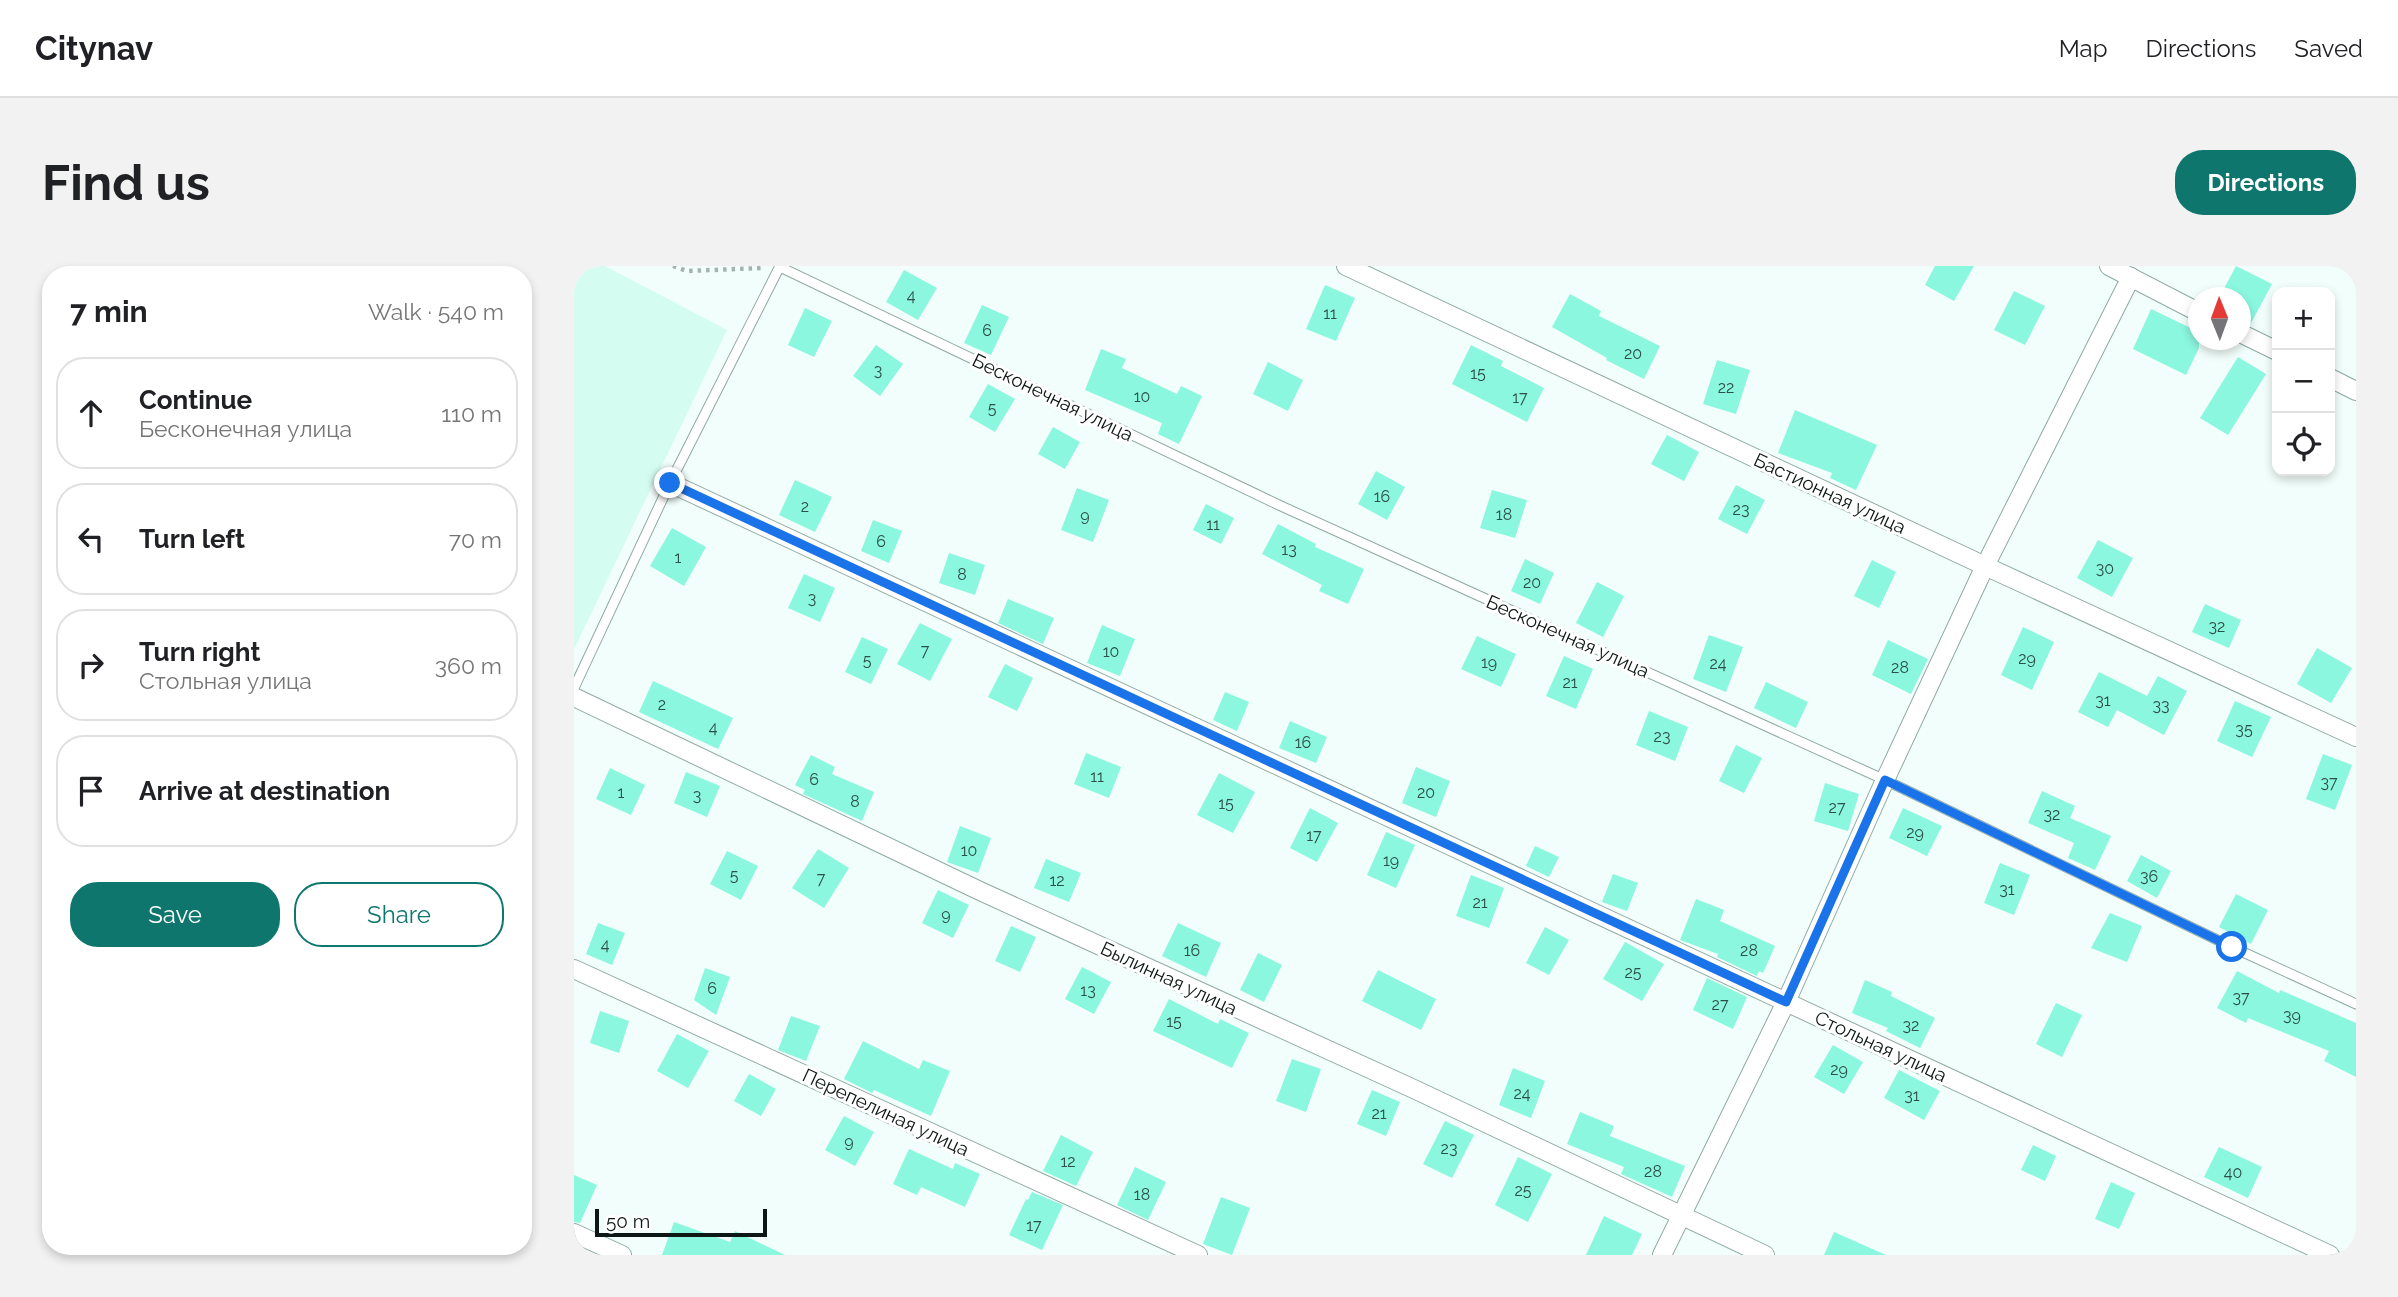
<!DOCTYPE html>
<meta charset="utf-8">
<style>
body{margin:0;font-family:Raleway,sans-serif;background:#f2f2f2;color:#202124}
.controls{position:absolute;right:21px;top:21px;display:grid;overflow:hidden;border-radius:14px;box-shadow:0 4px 10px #0003}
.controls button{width:63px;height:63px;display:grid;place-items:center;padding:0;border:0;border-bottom:2px solid #e0e0e0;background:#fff;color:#202124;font:35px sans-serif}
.compass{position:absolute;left:1614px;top:21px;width:63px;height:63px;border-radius:50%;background:#fff;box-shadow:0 4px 10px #0003;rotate:359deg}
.scale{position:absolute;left:21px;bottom:18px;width:172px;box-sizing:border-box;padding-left:7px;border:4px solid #0d1715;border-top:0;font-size:19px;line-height:24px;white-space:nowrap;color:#0d1715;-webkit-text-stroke:5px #fff;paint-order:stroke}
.stop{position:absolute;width:21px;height:21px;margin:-16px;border:5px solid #1a73e8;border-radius:50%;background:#fff}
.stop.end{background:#1a73e8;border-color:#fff;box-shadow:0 2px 7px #0008}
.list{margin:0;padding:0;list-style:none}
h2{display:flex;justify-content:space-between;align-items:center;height:91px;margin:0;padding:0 28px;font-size:30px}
h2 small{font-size:23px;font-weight:400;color:#757577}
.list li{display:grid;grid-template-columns:46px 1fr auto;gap:21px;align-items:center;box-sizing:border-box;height:112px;margin:0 14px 14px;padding:0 14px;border:2px solid #e0e0e0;border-radius:28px}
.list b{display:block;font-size:26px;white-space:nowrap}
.list p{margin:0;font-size:23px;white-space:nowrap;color:#757577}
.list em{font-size:23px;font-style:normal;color:#757577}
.actions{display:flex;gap:14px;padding:21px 28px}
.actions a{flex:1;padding:16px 0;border:2px solid #0f766e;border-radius:28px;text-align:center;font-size:24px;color:#0f766e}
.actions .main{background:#0f766e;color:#fff}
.icon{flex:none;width:38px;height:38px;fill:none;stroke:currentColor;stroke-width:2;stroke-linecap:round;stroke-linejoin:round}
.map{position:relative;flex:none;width:1782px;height:989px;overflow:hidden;border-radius:28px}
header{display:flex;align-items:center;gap:42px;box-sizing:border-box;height:98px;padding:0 35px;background:#fff;border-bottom:2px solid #e0e0e0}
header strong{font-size:33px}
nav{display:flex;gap:38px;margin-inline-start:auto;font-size:24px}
.intro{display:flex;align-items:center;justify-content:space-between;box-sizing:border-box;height:168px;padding:0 42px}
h1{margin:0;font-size:49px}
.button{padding:18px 32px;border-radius:28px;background:#0f766e;color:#fff;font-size:24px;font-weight:700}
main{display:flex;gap:42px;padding:0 42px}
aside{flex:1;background:#fff;border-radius:28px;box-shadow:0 4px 10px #0003}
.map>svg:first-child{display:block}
.built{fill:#d5fcf1}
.building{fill:#8bf7df}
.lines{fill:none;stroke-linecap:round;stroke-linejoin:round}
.lane-casing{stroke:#8faaa3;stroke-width:11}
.street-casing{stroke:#8faaa3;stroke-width:20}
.path{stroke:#a6b2af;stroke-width:4.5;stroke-dasharray:3.5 5;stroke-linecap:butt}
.lane{stroke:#fff;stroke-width:9}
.street{stroke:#fff;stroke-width:18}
.route{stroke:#1a73e8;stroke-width:9}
.labels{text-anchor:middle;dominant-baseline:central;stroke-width:6;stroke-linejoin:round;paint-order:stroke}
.number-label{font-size:16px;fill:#2c4f48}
.street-label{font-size:19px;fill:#0d1715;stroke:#fff}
</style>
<header>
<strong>Citynav</strong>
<nav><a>Map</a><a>Directions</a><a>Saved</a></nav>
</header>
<div class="intro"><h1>Find us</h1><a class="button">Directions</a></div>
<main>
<aside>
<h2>7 min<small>Walk · 540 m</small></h2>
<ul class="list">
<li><svg class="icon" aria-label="ahead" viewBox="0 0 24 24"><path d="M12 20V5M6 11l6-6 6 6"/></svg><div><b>Continue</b><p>Бесконечная улица</p></div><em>110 m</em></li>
<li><svg class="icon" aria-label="left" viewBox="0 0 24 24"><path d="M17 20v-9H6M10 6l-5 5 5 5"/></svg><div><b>Turn left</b></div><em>70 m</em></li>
<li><svg class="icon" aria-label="right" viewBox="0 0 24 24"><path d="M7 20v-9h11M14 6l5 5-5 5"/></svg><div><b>Turn right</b><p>Стольная улица</p></div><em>360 m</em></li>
<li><svg class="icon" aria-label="arrive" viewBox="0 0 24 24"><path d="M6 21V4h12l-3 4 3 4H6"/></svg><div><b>Arrive at destination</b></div></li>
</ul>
<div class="actions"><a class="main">Save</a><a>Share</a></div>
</aside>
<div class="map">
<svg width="1782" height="989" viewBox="0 0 1782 989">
<rect width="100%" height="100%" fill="#f2fefb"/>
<!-- built -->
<path class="built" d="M0,0h31l122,64 -153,319z"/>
<!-- building -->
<g class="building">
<path d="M1361,0h39l-20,35 -29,-16z"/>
<path d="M1662,0l36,18 -22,41 -9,-3v-24h-22z"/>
<path d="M330,4l33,18 -19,32 -32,-18z"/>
<path d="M751,19l30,13 -19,43 -30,-12z"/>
<path d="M1440,25l31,15 -20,39 -31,-15z"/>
<path d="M996,28l31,17 -2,5 61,30 -16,33 -38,-19 1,-2 -55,-31z"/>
<path d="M408,39l27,12 -18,38 -27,-12z"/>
<path d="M231,42l27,13 -18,36 -26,-12z"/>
<path d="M1577,43l48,23v16l-13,27 -53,-26z"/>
<path d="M302,79l27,19 -23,32 -27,-20z"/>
<path d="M897,79l32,16 -2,5 43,22 -17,34 -75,-38z"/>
<path d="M527,83l25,10 -4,9 55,26 4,-8 21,10 -23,48 -21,-10 4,-11 -77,-33z"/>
<path d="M1664,91l28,17 -38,61 -28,-17z"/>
<path d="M1143,94l33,10 -14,44 -33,-10z"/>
<path d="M694,96l35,18 -15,31 -35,-17z"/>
<path d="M414,118l27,15 -20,33 -26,-15z"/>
<path d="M1221,144l82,35 -21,45 -26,-12 2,-5 -54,-20z"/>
<path d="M479,161l27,15 -15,27 -27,-15z"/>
<path d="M1093,169l32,17 -15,29 -33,-17z"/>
<path d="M802,205l29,16 -18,33 -29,-16z"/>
<path d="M221,214l37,17 -17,35 -36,-17z"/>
<path d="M1162,219l29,15 -18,34 -29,-15z"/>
<path d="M503,222l32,12 -16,42 -32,-12z"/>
<path d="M918,224l35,10 -12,38 -35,-10z"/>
<path d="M632,238l28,14 -13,26 -28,-14z"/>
<path d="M299,254l29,11 -13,32 -28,-12z"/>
<path d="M704,258l38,20 -1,3 49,22 -16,35 -29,-13 3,-6 -60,-31z"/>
<path d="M98,262l34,19 -22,39 -34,-20z"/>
<path d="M1524,274l35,18 -21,39 -35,-19z"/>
<path d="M375,287l36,12 -10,30 -36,-12z"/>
<path d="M951,293l29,14 -14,31 -29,-13z"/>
<path d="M1298,294l24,12 -17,36 -25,-12z"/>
<path d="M230,308l31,14 -15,34 -32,-14z"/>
<path d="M1023,316l27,14 -21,41 -27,-14z"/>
<path d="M434,333l46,19 -11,26 -45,-21z"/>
<path d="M1631,338l36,16 -12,28 -37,-16z"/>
<path d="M346,357l32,16 -22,42 -33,-17z"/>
<path d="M528,359l33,14 -15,37 -33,-13z"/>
<path d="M1449,361l31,15 -22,48 -31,-15z"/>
<path d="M1135,369l34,12 -17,45 -33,-13z"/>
<path d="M903,370l39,18 -15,33 -40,-18z"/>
<path d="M288,371l26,12 -17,35 -26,-12z"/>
<path d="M1314,374l40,19 -17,35 -39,-19z"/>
<path d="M1743,382l35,20 -21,35 -34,-19z"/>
<path d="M990,390l29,13 -17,40 -30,-13z"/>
<path d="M431,398l28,14 -16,33 -29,-14z"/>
<path d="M1525,406l48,24 11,-20 29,15 -23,44 -47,-25 -9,17 -30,-15z"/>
<path d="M79,415l80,37 -15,31 -79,-37z"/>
<path d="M1192,416l42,20 -12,26 -42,-20z"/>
<path d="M651,426l24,10 -12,29 -24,-11z"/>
<path d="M1661,435l36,16 -19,40 -35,-16z"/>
<path d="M1075,445l39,16 -13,34 -39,-16z"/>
<path d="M716,455l37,16 -11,26 -37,-15z"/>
<path d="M1162,479l26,13 -18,35 -25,-12z"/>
<path d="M512,487l35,14 -12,31 -35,-14z"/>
<path d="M1749,488l29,11 -17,45 -29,-11z"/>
<path d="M237,489l24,12 -3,7 42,18 -12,29 -59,-27 2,-4 -10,-5z"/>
<path d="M842,501l34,14 -14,36 -34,-14z"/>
<path d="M36,502l35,17 -14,30 -35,-16z"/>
<path d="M112,506l34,14 -13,31 -33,-14z"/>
<path d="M645,507l36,19 -22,41 -36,-18z"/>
<path d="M1251,517l34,11 -11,37 -34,-10z"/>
<path d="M1468,525l33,15 -5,12 41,18 -16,34 -27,-12 6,-15 -46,-20z"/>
<path d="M736,542l28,15 -21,39 -27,-14z"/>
<path d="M1329,542l39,18 -15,30 -38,-18z"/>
<path d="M386,560l31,12 -13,35 -31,-11z"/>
<path d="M812,566l29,13 -19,43 -29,-13z"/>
<path d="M961,580l24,11 -10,20 -23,-11z"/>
<path d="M244,583l31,19 -25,40 -32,-20z"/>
<path d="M153,585l31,15 -17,34 -31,-16z"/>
<path d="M1567,589l30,16 -14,27 -30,-17z"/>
<path d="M472,593l35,14 -12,29 -35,-14z"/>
<path d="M1426,597l30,12 -16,40 -30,-12z"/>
<path d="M1039,608l25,9 -11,28 -25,-9z"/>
<path d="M897,609l33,13 -15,40 -33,-12z"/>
<path d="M364,624l31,15 -16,33 -31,-15z"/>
<path d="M1662,628l32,16 -17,34 -32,-17z"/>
<path d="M1122,633l28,11 -4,11 55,25 -12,27 -4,-2 -2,5 -40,-19 1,-3 -38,-14z"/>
<path d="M1536,647l32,13 -15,36 -36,-14z"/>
<path d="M24,657l27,10 -13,32 -26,-11z"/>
<path d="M604,657l43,20 -15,34 -44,-21z"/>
<path d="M437,660l25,11 -16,35 -25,-11z"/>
<path d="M971,661l24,13 -20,35 -23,-12z"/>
<path d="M1051,676l39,22 -22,37 -39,-22z"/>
<path d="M684,687l24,12 -18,37 -24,-12z"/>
<path d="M508,701l29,15 -17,32 -29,-15z"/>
<path d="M131,702l25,9 -14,38 -22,-15z"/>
<path d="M804,704l58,29 -15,31 -59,-29z"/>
<path d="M1663,705l42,22 1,-3 76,33v54l-32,-16 5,-10 -81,-33 -2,5 -29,-15z"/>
<path d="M1133,712l40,19 -14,32 -40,-19z"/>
<path d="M1291,714l27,12 -1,4 44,22 -15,30 -34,-17 2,-3 -36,-15z"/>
<path d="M595,733l49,25 2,-5 29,14 -17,35 -79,-37z"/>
<path d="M1482,737l26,12 -20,42 -26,-13z"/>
<path d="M26,745l29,10 -10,32 -29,-10z"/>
<path d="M217,750l29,10 -14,35 -28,-11z"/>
<path d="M103,768l32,17 -21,37 -31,-17z"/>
<path d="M289,775l56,28 4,-9 27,11 -19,45 -57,-26 -2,3 -28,-14z"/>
<path d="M1259,779l30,17 -19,32 -30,-17z"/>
<path d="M718,793l29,10 -15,43 -30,-11z"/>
<path d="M939,802l32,13 -14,37 -32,-13z"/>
<path d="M1325,804l41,21 -16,29 -40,-22z"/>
<path d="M175,808l27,15 -15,27 -27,-15z"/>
<path d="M798,824l28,12 -14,34 -29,-12z"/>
<path d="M1006,846l34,14 -4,10 75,30 -13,31 -51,-23 3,-7 -57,-23z"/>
<path d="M270,850l30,16 -19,34 -30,-16z"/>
<path d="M871,855l29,14 -22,43 -29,-14z"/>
<path d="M487,869l32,17 -17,34 -33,-15z"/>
<path d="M1459,879l23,11 -11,25 -24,-11z"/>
<path d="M1645,881l43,20 -14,31 -44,-21z"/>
<path d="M335,883l44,20 2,-6 25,11 -15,33 -44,-20 -4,8 -24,-11z"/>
<path d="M944,891l34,17 -24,48 -33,-17z"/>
<path d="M561,901l31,15 -18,38 -31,-15z"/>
<path d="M0,909l23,10 -17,38 -6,-1z"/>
<path d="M1537,916l24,11 -16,36 -24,-10z"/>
<path d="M458,926l31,13 -21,45 -33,-15 17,-36 2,1z"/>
<path d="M647,931l29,11 -18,47 -29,-11z"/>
<path d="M1030,950l38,18 -10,21h-46z"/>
<path d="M100,956l56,20 5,-11 50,24h-123z"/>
<path d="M1260,966l52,23h-62z"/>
</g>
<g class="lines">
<defs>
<g id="lane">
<path d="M206,1l501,239 604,274 347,167 124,57"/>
<path d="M0,422l96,-205 110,-217"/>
</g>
<g id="street">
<path d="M772,0l639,300 371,171"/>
<path d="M1535,0l89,46"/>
<path d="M1666,67l37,18"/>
<path d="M1756,112l26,13"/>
<path d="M96,217l1660,772"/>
<path d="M0,431l406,194 436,199 349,165"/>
<path d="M0,703l624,286"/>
<path d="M0,967l48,22"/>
<path d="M1088,989l124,-253 99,-222 100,-214 146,-289"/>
</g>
</defs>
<!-- lane casing -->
<use href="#lane" class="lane-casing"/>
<!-- street casing -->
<use href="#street" class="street-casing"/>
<!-- path -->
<path class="path" d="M99,0l14,5 75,-3"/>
<!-- lane -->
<use href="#lane" class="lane"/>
<!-- street -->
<use href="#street" class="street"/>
</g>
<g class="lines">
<!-- route -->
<path class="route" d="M96,217l1116,519 99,-222 347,167"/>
</g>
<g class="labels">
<!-- number labels -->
<g class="number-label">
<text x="337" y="29">4</text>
<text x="756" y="47">11</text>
<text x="413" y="64">6</text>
<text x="1059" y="87">20</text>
<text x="304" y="104">3</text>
<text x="904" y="107">15</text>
<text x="1152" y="121">22</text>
<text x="568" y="130">10</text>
<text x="946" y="131">17</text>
<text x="418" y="142">5</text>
<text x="808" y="230">16</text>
<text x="231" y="240">2</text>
<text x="1167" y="243">23</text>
<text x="930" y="248">18</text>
<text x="511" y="249">9</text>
<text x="639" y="258">11</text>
<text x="307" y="275">6</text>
<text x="715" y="283">13</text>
<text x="104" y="291">1</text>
<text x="1531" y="302">30</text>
<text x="388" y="308">8</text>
<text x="958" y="316">20</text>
<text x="238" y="332">3</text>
<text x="1643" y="360">32</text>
<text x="351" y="384">7</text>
<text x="537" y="385">10</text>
<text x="1453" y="392">29</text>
<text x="293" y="394">5</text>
<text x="915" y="396">19</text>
<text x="1144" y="397">24</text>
<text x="1326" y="401">28</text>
<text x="996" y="416">21</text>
<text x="1529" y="434">31</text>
<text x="88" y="438">2</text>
<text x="1587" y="439">33</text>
<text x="139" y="461">4</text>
<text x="1670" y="463">35</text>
<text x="1088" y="470">23</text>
<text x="729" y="476">16</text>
<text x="523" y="510">11</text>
<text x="240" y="513">6</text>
<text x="1755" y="516">37</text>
<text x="47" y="526">1</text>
<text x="852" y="526">20</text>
<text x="123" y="529">3</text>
<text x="281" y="535">8</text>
<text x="652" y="537">15</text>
<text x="1263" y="541">27</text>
<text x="1478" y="548">32</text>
<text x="1341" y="566">29</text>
<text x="740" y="569">17</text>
<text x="395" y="584">10</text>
<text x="817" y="594">19</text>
<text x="160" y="609">5</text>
<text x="1575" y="610">36</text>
<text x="247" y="612">7</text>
<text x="483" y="614">12</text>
<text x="1433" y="623">31</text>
<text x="906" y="636">21</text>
<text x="372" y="648">9</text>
<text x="31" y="678">4</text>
<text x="618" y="684">16</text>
<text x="1175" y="684">28</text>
<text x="1059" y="706">25</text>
<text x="138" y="722">6</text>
<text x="514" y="724">13</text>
<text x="1667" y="731">37</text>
<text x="1146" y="738">27</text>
<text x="1718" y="749">39</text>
<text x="600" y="755">15</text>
<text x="1337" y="759">32</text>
<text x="1265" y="803">29</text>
<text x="948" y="827">24</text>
<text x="1338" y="829">31</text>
<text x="805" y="847">21</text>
<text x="275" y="875">9</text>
<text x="875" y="882">23</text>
<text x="494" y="895">12</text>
<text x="1079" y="905">28</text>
<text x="1659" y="906">40</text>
<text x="949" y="924">25</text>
<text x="568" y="928">18</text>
<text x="460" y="959">17</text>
</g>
<!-- street labels -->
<g class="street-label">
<text transform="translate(479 131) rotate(26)">Бесконечная улица</text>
<text transform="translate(1256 227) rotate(25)">Бастионная улица</text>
<text transform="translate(994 370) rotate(24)">Бесконечная улица</text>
<text transform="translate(595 712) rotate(25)">Былинная улица</text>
<text transform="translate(1307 780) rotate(25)">Стольная улица</text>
<text transform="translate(312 846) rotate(25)">Перепелиная улица</text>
</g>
</g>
</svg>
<div class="controls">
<button>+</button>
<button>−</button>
<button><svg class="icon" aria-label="locate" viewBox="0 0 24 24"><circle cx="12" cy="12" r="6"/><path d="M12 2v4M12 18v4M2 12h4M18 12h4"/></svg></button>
</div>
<svg class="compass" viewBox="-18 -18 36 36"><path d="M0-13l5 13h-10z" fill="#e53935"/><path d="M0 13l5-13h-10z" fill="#757577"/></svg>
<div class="scale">50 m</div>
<div class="stop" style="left:1658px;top:681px"></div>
<div class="stop end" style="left:96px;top:217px"></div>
</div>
</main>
